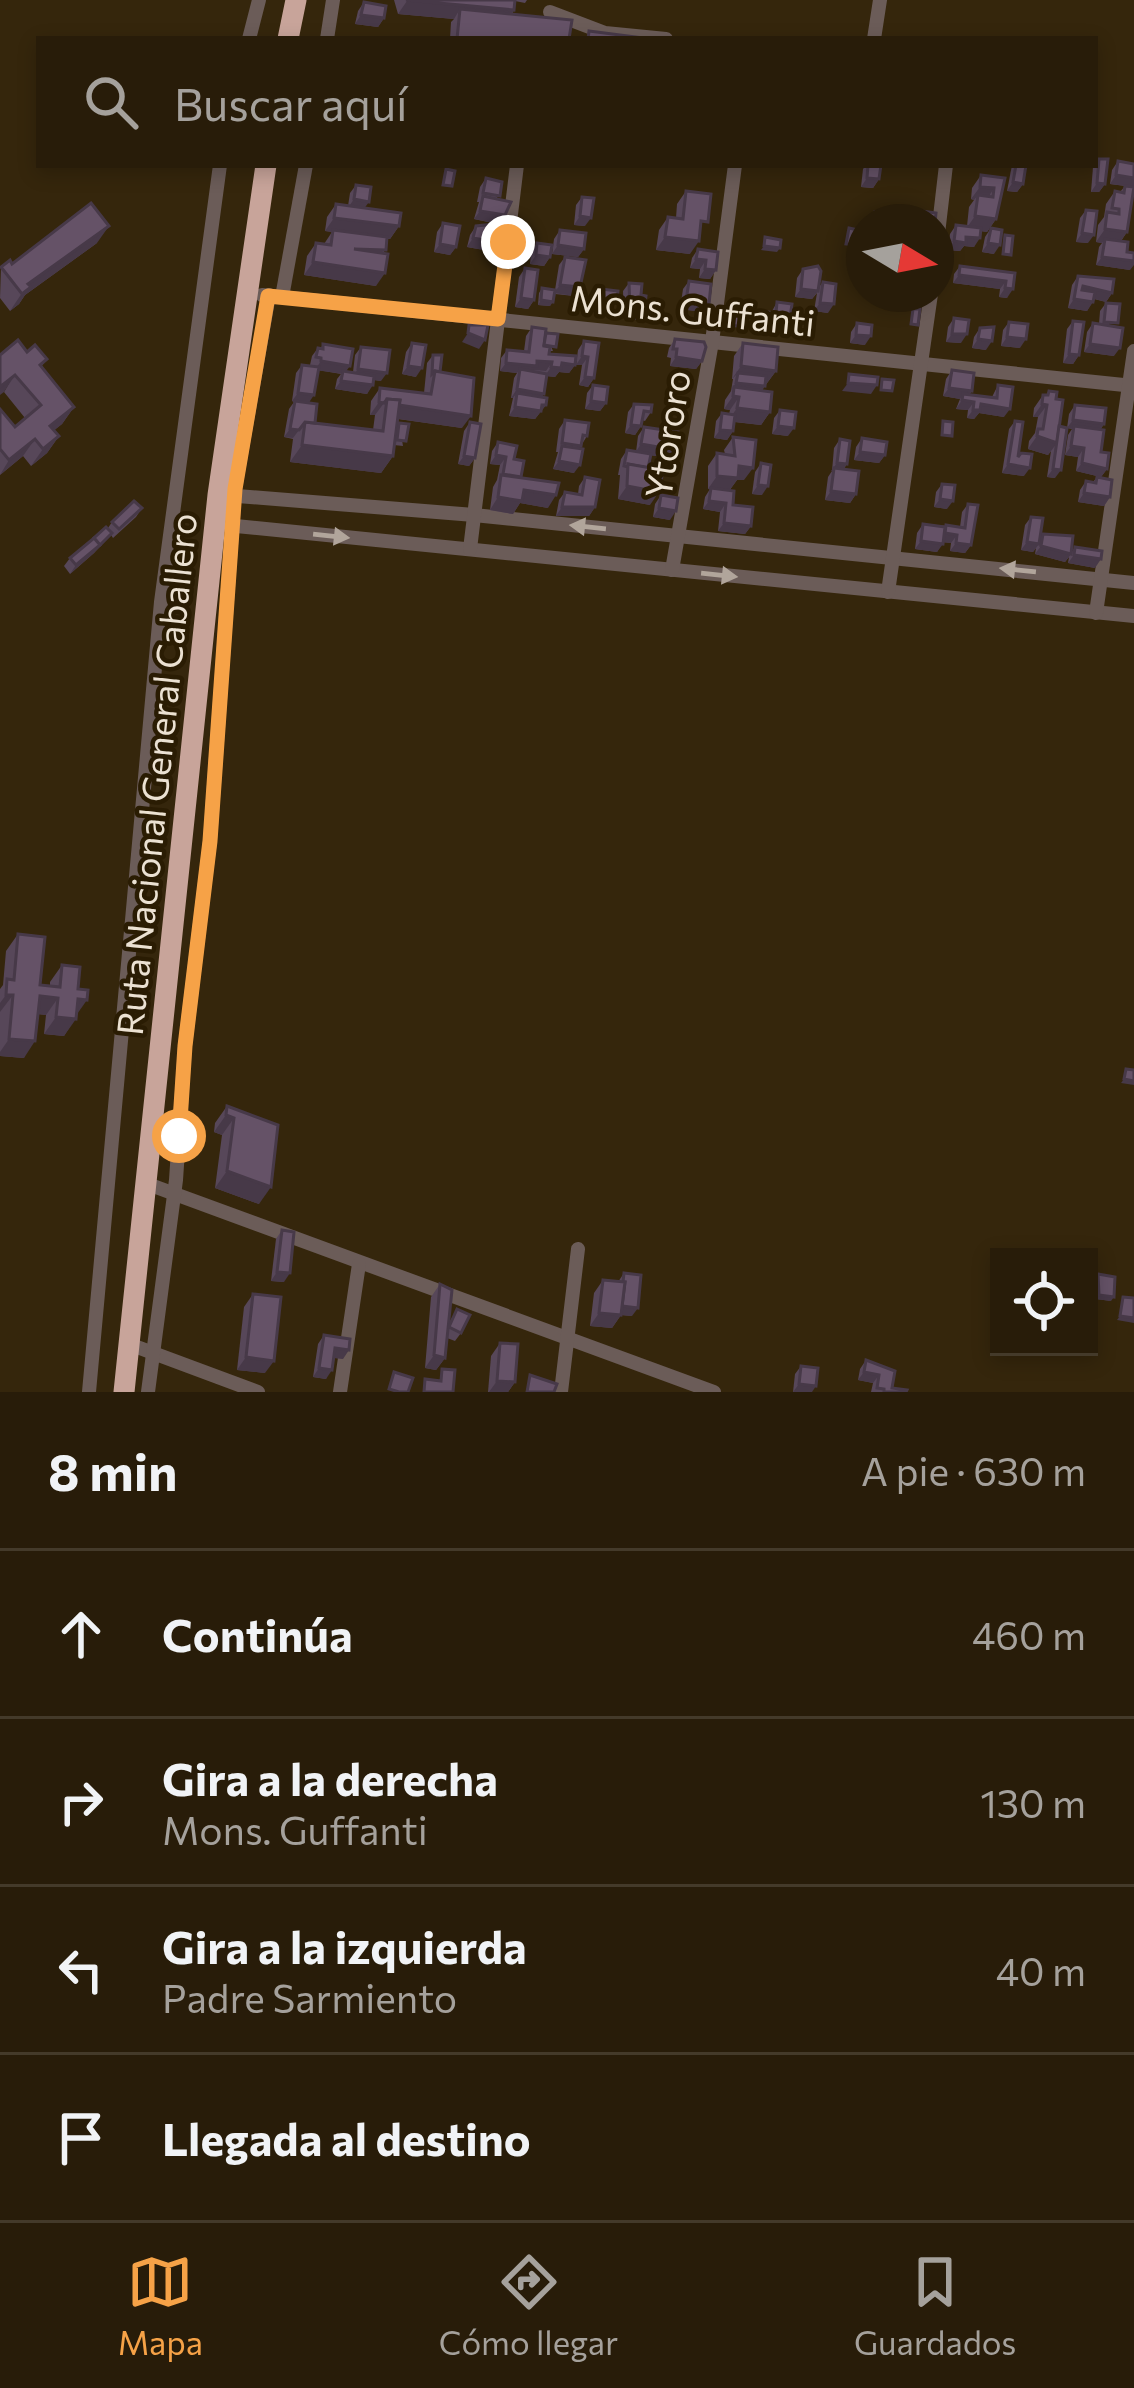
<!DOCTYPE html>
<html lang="es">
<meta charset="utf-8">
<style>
body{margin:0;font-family:Commissioner,sans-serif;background:#342917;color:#f1f3f6}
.controls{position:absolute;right:36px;bottom:36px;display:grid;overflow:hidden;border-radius:0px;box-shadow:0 6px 18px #0003}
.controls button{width:108px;height:108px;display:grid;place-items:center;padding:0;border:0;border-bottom:3px solid #443a2a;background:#281c09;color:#f1f3f6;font:60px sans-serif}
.compass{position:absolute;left:846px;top:204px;width:108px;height:108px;border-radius:50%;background:#281c09;box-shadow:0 6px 18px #0003;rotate:100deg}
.stop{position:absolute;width:36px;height:36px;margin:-27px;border:9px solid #f6a247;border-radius:50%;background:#fff}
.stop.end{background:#f6a247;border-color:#fff;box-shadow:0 3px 12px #0008}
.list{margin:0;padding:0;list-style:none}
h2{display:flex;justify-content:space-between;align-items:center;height:156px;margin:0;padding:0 48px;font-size:51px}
h2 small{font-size:39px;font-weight:400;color:#a5a19c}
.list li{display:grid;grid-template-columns:78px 1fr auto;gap:36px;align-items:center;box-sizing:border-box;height:168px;padding:0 48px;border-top:3px solid #443a2a}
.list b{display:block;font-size:45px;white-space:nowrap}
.list p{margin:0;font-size:39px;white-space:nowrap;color:#a5a19c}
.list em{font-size:39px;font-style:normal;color:#a5a19c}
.icon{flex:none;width:66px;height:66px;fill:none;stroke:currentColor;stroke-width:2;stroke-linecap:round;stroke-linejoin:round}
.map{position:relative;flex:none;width:1134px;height:1392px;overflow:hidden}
.search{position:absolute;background:#281c09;box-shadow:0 6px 18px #0003;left:36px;right:36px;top:36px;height:132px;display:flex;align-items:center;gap:30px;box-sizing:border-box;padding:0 42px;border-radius:0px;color:#a5a19c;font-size:45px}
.sheet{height:828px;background:#281c09}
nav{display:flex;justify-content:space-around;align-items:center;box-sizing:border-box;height:168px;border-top:3px solid #443a2a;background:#281c09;font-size:33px;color:#a5a19c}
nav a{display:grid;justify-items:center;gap:6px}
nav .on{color:#f6a247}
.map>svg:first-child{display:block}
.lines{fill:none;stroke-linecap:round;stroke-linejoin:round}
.minor{stroke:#6b5c58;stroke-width:14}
.highway{stroke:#c8a49a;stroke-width:21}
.wall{fill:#574759}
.shaded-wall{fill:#473948}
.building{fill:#655267;stroke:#473948;stroke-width:3}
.oneway{fill:#b1a59b}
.route{stroke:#f6a247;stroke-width:15}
.labels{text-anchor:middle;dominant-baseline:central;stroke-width:9;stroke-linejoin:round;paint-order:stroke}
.street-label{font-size:36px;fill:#ebe1d2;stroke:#2a1c03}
</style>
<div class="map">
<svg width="1134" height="1392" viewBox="0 0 1134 1392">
<rect width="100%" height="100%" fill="#35260c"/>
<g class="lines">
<!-- minor -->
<g class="minor">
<path d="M550,12l55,21 61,6"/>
<path d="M249,39l10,-39"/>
<path d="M327,39l6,-39"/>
<path d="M874,39l6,-39"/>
<path d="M936,251l10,-86"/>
<path d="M262,295l872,91"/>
<path d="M282,297l24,-132"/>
<path d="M225,495l249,20 660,68"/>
<path d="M226,525l908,91"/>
<path d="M470,549l47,-384"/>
<path d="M672,570l40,-228 23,-177"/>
<path d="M888,592l43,-298"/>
<path d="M1096,613l38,-262"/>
<path d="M145,1183l569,209"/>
<path d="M129,1344l129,48"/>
<path d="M89,1392l72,-790 59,-437"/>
<path d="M148,1392l28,-212 9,-134 25,-205 25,-352 34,-194"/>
<path d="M340,1392l19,-128"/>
<path d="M561,1392l17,-143"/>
</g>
<!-- highway -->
<g class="highway">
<path d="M288,39l8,-39"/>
<path d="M124,1392l94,-897 48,-330"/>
</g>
</g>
<!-- wall -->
<g class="wall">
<path d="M394,0h133l-2,3 -10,-2 -1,9 -2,4 57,25h-119l1,-17 3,-3 -56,-5z"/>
<path d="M364,2l20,16 -6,9 -23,-3 3,-13z"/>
<path d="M1099,159l6,25 -6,8h-8l2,-25z"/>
<path d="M1118,161l16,3 -7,68 -6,9 6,11 3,18 -34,-5 3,-18 3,-4 -6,-1 2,-17 6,-8 2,-13 9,-13 5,1 5,-6 -15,-2 2,-14z"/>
<path d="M866,165h15l-2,14 -6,9 -12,-1 2,-18z"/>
<path d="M1012,165h14l-3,19 -6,8 -10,-1z"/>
<path d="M981,175l24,3 -9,41 -9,13 -6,-1 -7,16 -10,-1 -4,5 -12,-1 2,-16 6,-9 11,1 2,-19 5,-7 -3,-1 1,-11z"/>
<path d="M486,178l12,21 1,24 -4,29 -28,-5 3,-12 6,-9 21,-2 -23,-5 5,-17h-2l3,-15z"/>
<path d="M356,185l8,23 35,18 -9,13h-3l-11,47 -72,-11 3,-19 9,-13 8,1 8,-12 -7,-1 2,-14 9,-13 12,2 2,-13z"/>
<path d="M686,191l4,63 -34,-4 3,-20 9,-13 8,1 1,-14z"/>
<path d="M582,197l3,29 -11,-1 2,-20z"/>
<path d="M1086,210l2,33 -12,-1 4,-24z"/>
<path d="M443,223l13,24 -6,8 -16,-3 3,-20z"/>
<path d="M991,228l3,26 -12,-2 3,-15z"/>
<path d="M560,230l24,19 -6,8 -26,-3 2,-15z"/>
<path d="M97,243l-72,52 -6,9 -9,7 -10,-13 1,-31z"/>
<path d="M537,243l13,14 -6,9 -14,-2 1,-12z"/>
<path d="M698,249l18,21 -6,9 -11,-1 1,-9 -10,-1 2,-10z"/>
<path d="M565,257l9,39 -19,-2 -5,12 -12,-1 1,-12 3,-5 13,2 4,-25z"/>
<path d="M960,266l55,7 -8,25 -8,-1 1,-8 -47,-6 1,-9z"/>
<path d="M525,268l9,32 -6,9 -13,-2 4,-30z"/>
<path d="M803,269l15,19 5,-6 5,31 -14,-2 3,-18 -5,6 -17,-2 2,-19z"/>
<path d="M1078,276l34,17 -6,9 -12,-3 -7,12 -19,-3 4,-23z"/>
<path d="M689,281l20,23 -6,8 -23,-3 3,-20z"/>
<path d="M629,283l15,28 -6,9 -14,-2 -1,-27z"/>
<path d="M777,302l12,22 -6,8 -23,-2 1,-9 6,-9 4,1z"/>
<path d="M1106,303l8,53 -30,-4 3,-20 6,-9 6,1 1,-13z"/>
<path d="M954,318l7,25 -15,-1 2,-15z"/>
<path d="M1073,321l6,34 -6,9 -10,-1 4,-34z"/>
<path d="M1009,322l11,26 -19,-2 2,-16z"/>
<path d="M857,323l8,22 -15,-2 1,-11z"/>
<path d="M532,327l14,7 7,17h-4v3l26,11 -6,8 -10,-1 -4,5 -8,-1 -5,21 4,8 -11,14 -26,-3 4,-18h-2l3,-20 3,-5 -17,-2 1,-13 6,-8 17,1 2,-15z"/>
<path d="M980,328l6,22 -14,-2 2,-11z"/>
<path d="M675,339l27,22 -6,8 -26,-3 1,-8 -4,-1 2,-9z"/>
<path d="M584,341l10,37 -6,9 -9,-2 3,-20h-6l2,-15z"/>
<path d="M412,343l4,34 -14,-3 4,-22z"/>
<path d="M743,343l33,28 -14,19 8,22 -9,13 -27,-3 -1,9 -6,9 -13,-2 2,-17 6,-8 7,1 1,-4 -6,-1 1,-9 6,-9 2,-12h-1l2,-23z"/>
<path d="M323,344l23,27 7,1 2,-17 6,-8 20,34 -7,-1 -7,14 -32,-5 2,-10 4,-5 -23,-4 -9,33 6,20 58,7 2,-15h-5l1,-14 9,-13 44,5 3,-30 6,-8 29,73 -64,-9 -1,8 2,-4 4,23 -9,-1 -1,11 -12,17 -91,-11 3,-23 -9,-2 5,-28 5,-7 -2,-1 4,-28 6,-8h8l2,-9 6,-8h3z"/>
<path d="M27,352l20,7 -6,8 33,40 -12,17 -8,6 5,6 -12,17 -16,13 -8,-10 -23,19v-66l15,18 10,-9 -21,-26z"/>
<path d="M952,370l20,21 -3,4 23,2 6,-12 6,32 -25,-4 -5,6 -7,-1 1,-8 -12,-1 4,-10 -17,-3 3,-17z"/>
<path d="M593,385l13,18 -6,8 -15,-2 2,-16z"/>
<path d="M1049,391l7,8 3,28 -4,51 -8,-1 4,-26 -3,4 -20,-6 1,-8 6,-8 3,-16h-5l1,-9 9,-13h3z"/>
<path d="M634,404l17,8 -6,9 -3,-1 -1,6 -6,9 -10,-2 3,-21z"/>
<path d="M1075,405l29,19 -4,6 1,22 6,17 -6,8 -25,-6 2,-14 -13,-2 3,-20 4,-6 -5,-1 2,-14z"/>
<path d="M780,410l8,26 -16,-2 2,-16z"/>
<path d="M565,420l22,16 -8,13 -5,24 -21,-4 5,-17h-2l3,-23z"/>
<path d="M1015,421l3,36 6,19 -22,-3 7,-44z"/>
<path d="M470,422l5,36 -6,8 -11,-2 6,-33z"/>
<path d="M644,427l31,23 -6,8 -19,-3 -2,13 2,37 -32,-6 2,-24h-2l3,-16 6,-9 9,2 2,-16z"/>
<path d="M733,437l11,43h-7l-8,11 4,14 18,21 -6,8 -27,-3 2,-19 -17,-3 2,-12 5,-8h-2v-23l9,-13 8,1 -1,-4z"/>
<path d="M862,438l23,17 -6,8 -25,-3 2,-13z"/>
<path d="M840,439l7,25 -4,6 13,24 -6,9 -25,-3 3,-23 4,-6 2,-23z"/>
<path d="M498,442l16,17 7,18 27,31 -28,-5 -7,11 -23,-4 3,-23 4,-7 3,-15 -10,-1 2,-13z"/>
<path d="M761,463l1,32 -10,-1 3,-22z"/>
<path d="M585,477l10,30 -6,9h-33l3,-16 6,-8 13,2 1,-8z"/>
<path d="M1097,477l13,20 -6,9 -26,-4 2,-12 6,-9 7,1z"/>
<path d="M942,484l5,25 -13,-2 2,-15z"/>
<path d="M661,495l9,25 -17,-3 2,-13z"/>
<path d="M968,504l3,41 -6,8 -15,-2 1,-8 -8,-1 -6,10 -22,-3 2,-16 6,-9 37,3 2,-15z"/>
<path d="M142,508l-6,9 -23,21 -2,-3 -17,18 -24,21 -6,-8 6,-8 38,-30 4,-6z"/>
<path d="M1031,517l9,21 3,-4 28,19 4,-6 20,21 -27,-5 1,-6 -4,5 -30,-8 1,-6 -3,4 -12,-2 4,-25z"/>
<path d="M18,934l22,51 10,1v-4l12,-17 16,24 -1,26 -13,21 -20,-2 2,-19 -8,-1 -14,44 -24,-2v-67l3,-4 3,-34z"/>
<path d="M227,1106l51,19 -19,79 -44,-16 7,-53 -8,-3 1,-9z"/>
<path d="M282,1230l2,52 -13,-1 5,-42z"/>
<path d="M624,1273l8,43 -11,-1 -9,13 -22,-2 4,-33 9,-13 15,2z"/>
<path d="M1098,1274l13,27 -15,-2 -1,-20z"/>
<path d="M440,1284l9,39 8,-14 4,24 -6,8 -8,-3 -2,20 -9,12 -11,-2 6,-71z"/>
<path d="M253,1294l12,79 -28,-3 7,-63z"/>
<path d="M324,1335l19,24 -9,-1 -8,21 -13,-2 5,-33z"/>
<path d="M500,1343l15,39 -7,10h-20l3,-36z"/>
<path d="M866,1360l26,28 14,4h-35l2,-9 -15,-3 2,-11z"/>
<path d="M801,1366l11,26h-19l2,-18z"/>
</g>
<!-- shaded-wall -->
<g class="shaded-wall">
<path d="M407,1l107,9 -9,13 -45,-14 -6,10 -56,-5z"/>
<path d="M361,15l23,3 -6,9 -23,-3z"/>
<path d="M1116,175l18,3v9l-24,-3z"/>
<path d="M867,178l12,1 -6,9 -12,-1z"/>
<path d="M1013,182l10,2 -6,8 -10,-1z"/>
<path d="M1097,183l8,1 -6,8h-8z"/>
<path d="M980,187l14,1 -8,13 -8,-6 -4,5 -3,-1z"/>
<path d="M354,199l15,3 -6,8 -15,-2z"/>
<path d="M480,211l25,4 -6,9 -25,-5z"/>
<path d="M580,216l11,2 -6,8 -11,-1z"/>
<path d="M975,216l21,3 -9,13 -21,-3z"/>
<path d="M334,218l65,8 -9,13 -65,-8z"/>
<path d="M109,226l-12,17 -72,52 -6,9 -9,7 18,-27z"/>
<path d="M1105,229l22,3 -9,13 -13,-6 -3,4 -6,-1z"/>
<path d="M1082,233l12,2 -6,8 -12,-1z"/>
<path d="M665,237l34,4 -9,13 -34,-4z"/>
<path d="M966,237l14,1 -6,9 -10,-1 -4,5 -12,-1 6,-9z"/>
<path d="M473,238l28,5 -6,9 -28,-5z"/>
<path d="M988,243l12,2 -6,9 -12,-2z"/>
<path d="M440,244l16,3 -6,8 -16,-3z"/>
<path d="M558,245l26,4 -6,8 -26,-3z"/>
<path d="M764,246l16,2 -3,4 -16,-2z"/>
<path d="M536,255l14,2 -6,9 -14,-2z"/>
<path d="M1102,257l32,4v4l-4,5 -34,-5z"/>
<path d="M696,259l10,1 -6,9 -10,-1z"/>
<path d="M313,262l72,11 -9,13 -72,-11z"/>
<path d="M705,269l11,1 -6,9 -11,-1z"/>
<path d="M959,275l47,6 -6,8 -47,-6z"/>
<path d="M560,285l20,2 -6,9 -20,-3z"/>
<path d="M1083,286l29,7 -6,9 -29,-8z"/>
<path d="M1005,288l8,1 -6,9 -8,-1z"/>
<path d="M801,289l17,2 -6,8 -17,-2z"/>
<path d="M521,298l13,2 -6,9 -13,-2z"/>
<path d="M600,298l17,2 -3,5 -17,-3z"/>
<path d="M1074,299l19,3 -6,9 -19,-3z"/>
<path d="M541,300l12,2 -3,4 -12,-1z"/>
<path d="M686,301l23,3 -6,8 -23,-3z"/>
<path d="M820,303l14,1 -6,9 -14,-2z"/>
<path d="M630,309l14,2 -6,9 -14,-2z"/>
<path d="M766,321l23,3 -6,8 -23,-2z"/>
<path d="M468,333l17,7 -6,9 -17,-7z"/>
<path d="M952,334h15l-6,9 -15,-1z"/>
<path d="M856,335l15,1 -6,9 -15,-2z"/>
<path d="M1007,337l19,2 -6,9 -19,-2z"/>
<path d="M978,339l14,2 -6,9 -14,-2z"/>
<path d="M1090,344l30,4 -6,8 -30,-4z"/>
<path d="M1069,354l10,1 -6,9 -10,-1z"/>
<path d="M582,356l6,1 -6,8h-6z"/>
<path d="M676,357l26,4 -6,8 -26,-3z"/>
<path d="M321,361l29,5 -6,8 -29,-4z"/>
<path d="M537,361l15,1 -6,9 -12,-1 -3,5 -11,-6 -3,4 -17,-2 6,-8z"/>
<path d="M562,363l13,2 -6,8 -10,-1 -4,5 -10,-1 6,-9z"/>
<path d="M408,366l14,2 -6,9 -14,-3z"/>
<path d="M741,366l35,5 -9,12 -30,-3 1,-7 -6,6z"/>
<path d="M358,369l29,4 -6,8 -29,-4z"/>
<path d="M15,375l-11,17 -4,3v-8z"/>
<path d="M585,377l9,1 -6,9 -9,-2z"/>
<path d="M341,381l32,4 -6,9 -32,-5z"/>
<path d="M736,383l29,3 -6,9 -25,-8 -4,4z"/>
<path d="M848,383l29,2 -6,9 -29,-3z"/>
<path d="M949,388l23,3 -6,8 -3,-5 -3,5 -17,-3z"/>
<path d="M517,389l27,5 -6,8 -21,-9 -4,5h-2z"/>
<path d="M298,393l16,2 -6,9 -16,-3z"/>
<path d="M733,396l6,1 -9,13 -6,-1z"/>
<path d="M962,400l12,2 -6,8 -12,-1z"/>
<path d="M591,401l15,2 -6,8 -15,-2z"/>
<path d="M379,402l5,1 -9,12h-5z"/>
<path d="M386,403l85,13 -9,12 -77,-11z"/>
<path d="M981,404l29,5 -6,8 -25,-4 -5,6 -7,-1 6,-8z"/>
<path d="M1042,404l5,1 -9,12h-5z"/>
<path d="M542,405h4l-11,14 -26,-3 6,-9z"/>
<path d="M74,407l-12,17 -23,19 11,-17z"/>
<path d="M737,408l33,4 -9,13 -33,-4z"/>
<path d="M1073,420l31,4 -6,9 -31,-5z"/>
<path d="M631,425l10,1 -6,9 -10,-2z"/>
<path d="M778,426l16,2 -6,8 -16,-2z"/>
<path d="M290,429l9,1 -6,8 -9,-1z"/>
<path d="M720,430l13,1 -6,9 -13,-2z"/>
<path d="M59,436l-12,17 -16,13 12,-17z"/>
<path d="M1037,436l20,7 -9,12 -20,-6z"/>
<path d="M35,439l-12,17 -23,19 9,-15z"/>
<path d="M641,444l34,6 -6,8 -34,-5z"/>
<path d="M302,445l91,11 -12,17 -91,-11z"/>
<path d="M1071,446l13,2 -6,9 -13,-2z"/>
<path d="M860,452l25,3 -6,8 -25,-3z"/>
<path d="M496,455l10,2 -6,8 -10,-1z"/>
<path d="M464,456l11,2 -6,8 -11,-2z"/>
<path d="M559,461l21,4 -6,8 -21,-4z"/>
<path d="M837,463l10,1 -6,8 -10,-1z"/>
<path d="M1082,463l25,6 -6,8 -25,-6z"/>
<path d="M1008,464l22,4 -6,8 -22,-3z"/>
<path d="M739,466l14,2 -9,12h-7l-8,11 -21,-2 9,-13z"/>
<path d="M1053,469l8,1 -6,8 -8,-1z"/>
<path d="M758,485l10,1 -6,9 -10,-1z"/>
<path d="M627,486l32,6 -9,13 -32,-6z"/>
<path d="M524,490l32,5 -8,13 -28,-5 -7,11 -23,-4 8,-13z"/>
<path d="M831,491l25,3 -6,9 -25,-3z"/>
<path d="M1084,493l26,4 -6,9 -26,-4z"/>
<path d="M940,499l13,2 -6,8 -13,-2z"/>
<path d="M709,501l17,2 -6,9 -17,-3z"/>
<path d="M562,507h33l-6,9h-33z"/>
<path d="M659,508l17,3 -6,9 -17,-3z"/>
<path d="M724,523l27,3 -6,8 -27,-3z"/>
<path d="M112,533l-18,20 -24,21 6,-9z"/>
<path d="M945,533l12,2 -6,8 -12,-1z"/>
<path d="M921,541l22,3 -6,8 -22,-3z"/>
<path d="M1027,542l12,2 -6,8 -12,-2z"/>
<path d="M956,543l15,2 -6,8 -15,-2z"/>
<path d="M1041,546l30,8 -6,8 -30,-8z"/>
<path d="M1074,555l27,4 -6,9 -27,-5z"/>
<path d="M6,995h7l-13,17v-9z"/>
<path d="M40,996l18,2 -12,17 -18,-2z"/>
<path d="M78,999l9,1 -12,17z"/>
<path d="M56,1017l20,2 -12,17 -20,-2z"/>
<path d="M9,1039l26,2 -11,17 -24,-2v-4z"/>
<path d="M1124,1079l10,2v4l-13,-2z"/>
<path d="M226,1115l8,3 -12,17 -8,-3z"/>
<path d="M227,1171l44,16 -12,17 -44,-16z"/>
<path d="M277,1272l13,1 -6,9 -13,-1z"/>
<path d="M1099,1295l15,2 -3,4 -15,-2z"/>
<path d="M620,1306l18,2 -6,8 -11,-1 -9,13 -22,-2 9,-13z"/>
<path d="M1120,1316l14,2v5l-17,-3z"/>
<path d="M335,1348l14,2 -6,9 -14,-2z"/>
<path d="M434,1355l11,3 -9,12 -11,-2z"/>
<path d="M246,1357l28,4 -9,12 -28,-3z"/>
<path d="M319,1368l13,2 -6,9 -13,-2z"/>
<path d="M864,1372l15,3 -6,8 -15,-3z"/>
<path d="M497,1381l18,1 -7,10h-19z"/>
<path d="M799,1384l17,2 -4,6h-19z"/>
</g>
<!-- building -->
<g class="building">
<path d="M406,0h109l-1,10z"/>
<path d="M364,2l22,4 -2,12 -23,-3z"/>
<path d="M460,9l112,11 -3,19h-112z"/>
<path d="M589,31l62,8h-63z"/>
<path d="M1099,159h9l-3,25 -8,-1z"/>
<path d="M1118,161l16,3v14l-18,-3z"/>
<path d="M868,165h13l-2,14 -12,-1z"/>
<path d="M1016,165h10l-3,19 -10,-2z"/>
<path d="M446,169l9,2 -3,15 -9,-1z"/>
<path d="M981,175l24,3 -9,41 -21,-3 3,-21 15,2 1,-9 -14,-1z"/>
<path d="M486,178l16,4 -2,14 -17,-3z"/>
<path d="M356,185l15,2 -2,15 -15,-3z"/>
<path d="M1125,186l9,1 -7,45 -22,-3 2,-17 12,2v-5l-7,-1 3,-17 9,2z"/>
<path d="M686,191l25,3 -3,28 -7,-1 -2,20 -34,-4 3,-20 15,2z"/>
<path d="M483,196l28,6 -6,13 -25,-4z"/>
<path d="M582,197l12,1 -3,20 -11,-2z"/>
<path d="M91,203l18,23 -81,58 3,3 -9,7 -21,-27 9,-7 2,4z"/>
<path d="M336,204l65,9 -2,13 -65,-8z"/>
<path d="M908,209l28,4 -1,9h-30z"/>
<path d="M1086,210l11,1 -3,24 -12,-2z"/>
<path d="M875,212l10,1 -2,9h-9z"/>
<path d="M443,223l17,3 -4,21 -16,-3z"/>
<path d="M505,223l-4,20 -28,-5 3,-12z"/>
<path d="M956,225l25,3 -1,10 -14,-1v6l-12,-2z"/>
<path d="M849,228l9,2 -2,15 -10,-1z"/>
<path d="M991,228l11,2 -2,15 -12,-2z"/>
<path d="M333,230l54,7 -1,13 -32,-1 34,5 -3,19 -72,-11 3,-19 15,2z"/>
<path d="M560,230l26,3 -2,16 -26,-4z"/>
<path d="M1005,235l8,1 -2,19 -8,-1z"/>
<path d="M765,237l16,3 -1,8 -16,-2z"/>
<path d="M1105,239l23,3 -1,10 7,1v8l-32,-4z"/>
<path d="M537,243l15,2 -2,12 -14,-2z"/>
<path d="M698,249l20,3 -2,18 -11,-1 1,-9 -10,-1z"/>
<path d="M565,257l21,3 -6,27 -20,-2z"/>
<path d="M818,266l3,5 -3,20 -17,-2 2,-20z"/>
<path d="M960,266l55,7 -2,16 -8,-1 1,-7 -47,-6z"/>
<path d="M525,268l13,2 -4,30 -13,-2z"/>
<path d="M1078,276l36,3 -2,14 -29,-7 -1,4 13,2 -2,10 -19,-3z"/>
<path d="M689,281l22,3 -2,20 -23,-3z"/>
<path d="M823,282l13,2 -2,20 -14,-1z"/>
<path d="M629,283l13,1 -1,11 5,1 -2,15 -14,-2z"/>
<path d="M542,288l13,2 -2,12 -12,-2z"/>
<path d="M601,289l17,2 -1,9 -17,-2z"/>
<path d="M777,302l15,2 -3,20 -23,-3 1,-9 9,1z"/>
<path d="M1106,303l14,1 -2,19 -14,-1z"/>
<path d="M913,309h7l-2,16 -7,-1z"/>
<path d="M735,312l10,1 -2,14 -12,-2z"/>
<path d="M954,318l15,2 -2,14h-15z"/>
<path d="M1073,321l11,1 -5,33 -10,-1z"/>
<path d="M1009,322l19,2 -2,15 -19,-2z"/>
<path d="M857,323l15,2 -1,11 -15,-1z"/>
<path d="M1093,323l30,5 -3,20 -30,-4z"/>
<path d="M469,325h19l-3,15 -17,-7z"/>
<path d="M532,327l14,2 -2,17 6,1 -1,7 27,2 -1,9 -13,-2 -1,5 -10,-1 1,-5 -15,-1v5l-31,-3 1,-13 22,2z"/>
<path d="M994,327l-2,14 -14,-2 2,-11z"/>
<path d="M546,333l12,1 -2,13 -12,-2z"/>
<path d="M675,339l29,3 2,5 -4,14 -26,-4 1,-8h-4z"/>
<path d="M18,340l9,12 8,-7 12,14 -7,6 34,42 -24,19 9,10 -16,13 -8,-10 -26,21 -9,-11v-40l15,18 26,-22 -26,-30 -15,12v-32z"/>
<path d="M584,341l15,2 -5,35 -9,-1 3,-20 -6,-1z"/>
<path d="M412,343l14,2 -4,23 -14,-2z"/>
<path d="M743,343l35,4 -2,24 -35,-5z"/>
<path d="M323,344l30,5 -3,17 -29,-5v-3l-5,-1 2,-9 5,1z"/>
<path d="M361,347l29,3 -3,23 -29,-4z"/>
<path d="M433,355h9l-2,17 -5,-1 -3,3z"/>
<path d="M302,365l17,2 -5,28 -16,-2z"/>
<path d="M520,369l27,5 -3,20 -27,-5z"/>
<path d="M952,370l22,3 -2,18 -23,-3z"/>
<path d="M343,371l31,5 -1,9 -32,-4z"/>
<path d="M435,371l39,7 -3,38 -72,-11 1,-5 -13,-1 -3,4 -5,-1 1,-14 51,6z"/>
<path d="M738,373l28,3 -1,10 -29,-3z"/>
<path d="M849,374l29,3 -1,8 -29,-2z"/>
<path d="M882,379l12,1 -2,11 -11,-1z"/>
<path d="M593,385l15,2 -2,16 -15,-2z"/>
<path d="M998,385l15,2 -3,22 -29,-5 -1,6h-7l1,-8 -12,-2 1,-6 34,4z"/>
<path d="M734,387l38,5 -2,20 -33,-4 2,-11 -6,-1z"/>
<path d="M1049,391l8,1 -1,7 7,1 -6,43 -20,-7 1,-7h5l4,-24 -5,-1 1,-9h5z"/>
<path d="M517,393l30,5 -1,7h-4l-1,6 -26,-4z"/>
<path d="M387,399l13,1 -7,56 -91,-11 3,-23 78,9z"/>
<path d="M295,401l22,3 -2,19 -10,-1 -6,8 -9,-1z"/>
<path d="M634,404l18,1 -1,7 -7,-1 -3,15 -10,-1z"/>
<path d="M1075,405l31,3 -2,16 -31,-4z"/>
<path d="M780,410l16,2 -2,16 -16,-2z"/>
<path d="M722,413l13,2 -2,16 -13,-1z"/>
<path d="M565,420l24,3 -2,13 -4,-1 -2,11 -19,-3z"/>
<path d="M943,421l10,1 -1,14 -10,-1z"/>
<path d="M1015,421l8,1 -5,35 3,-4 11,1 -2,14 -22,-4z"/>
<path d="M470,422l11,2 -6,34 -11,-2z"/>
<path d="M399,423l10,1 -3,17 -9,-1z"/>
<path d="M1059,426l8,2 -6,42 -8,-1z"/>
<path d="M1074,426l30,4 -3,22 8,1 -2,16 -25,-6 2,-15 -13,-2z"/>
<path d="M644,427l34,5 -3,18 -34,-6z"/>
<path d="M733,437l23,3 -3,28 -14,-2 -1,12 -21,-2v-23l18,3z"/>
<path d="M862,438l25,4 -2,13 -25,-3z"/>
<path d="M840,439l10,2 -3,23 -10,-1z"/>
<path d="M498,442l19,4 -3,13 10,2 -3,16 -18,-3 3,-17 -10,-2z"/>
<path d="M562,446l21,3 -3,16 -21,-4z"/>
<path d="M627,450l24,4 -3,14 -20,-4v3l-4,-1z"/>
<path d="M761,463l10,2 -3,21 -10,-1z"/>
<path d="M628,464l35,6 -4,22 -32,-6z"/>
<path d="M834,468l25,3 -3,23 -25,-3z"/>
<path d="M501,475l58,8 -3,12 -32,-5 -2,11 -24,-4z"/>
<path d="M585,477l15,3 -5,27h-33l3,-15 17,3z"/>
<path d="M1097,477l15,3 -2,17 -26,-4 2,-12 10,2z"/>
<path d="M942,484l13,1 -2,16 -13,-2z"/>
<path d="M711,488l23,3 -1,14 20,2 -2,19 -27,-3 2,-20 -17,-2z"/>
<path d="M661,495l17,3 -2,13 -17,-3z"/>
<path d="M134,501l8,7 -23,21 -7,-7z"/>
<path d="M968,504l10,1 -7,40 -15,-2 1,-8 -12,-2 1,-8 19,3z"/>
<path d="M1031,517l12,1 -4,26 -12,-2z"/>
<path d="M923,524l22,3 -2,17 -22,-3z"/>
<path d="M106,527l6,6 -12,12 -6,-7z"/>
<path d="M1043,534l30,2 -2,18 -30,-8z"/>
<path d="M94,538l6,7 -24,20 -6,-7z"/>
<path d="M1075,547l27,4 -1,8 -27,-4z"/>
<path d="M18,934l27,3 -5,48 20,2 2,-22 18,2 -2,22 10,1 -1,10 -9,-1 -2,20 -20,-2 2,-19 -18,-2 -5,45 -26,-2 4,-44h-7l1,-16 7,1z"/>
<path d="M1126,1069l8,1v11l-10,-2z"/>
<path d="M227,1106l51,19 -7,62 -44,-16 7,-53 -8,-3z"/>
<path d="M282,1230l12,2 -4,41 -13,-1z"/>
<path d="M624,1273l17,2 -3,33 -16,-2 3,-24h-2z"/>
<path d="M1098,1274l17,3 -1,20 -15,-2z"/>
<path d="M603,1280l22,2 -4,33 -22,-2z"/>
<path d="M440,1284l12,6 -7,68 -11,-3z"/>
<path d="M253,1294l28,3 -7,64 -28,-4z"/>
<path d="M1123,1297l11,1v20l-14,-2z"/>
<path d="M457,1309l13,6 -9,18 -12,-6z"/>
<path d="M324,1335l26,4 -1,11 -14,-2 -3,22 -13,-2z"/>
<path d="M500,1343l18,1 -3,38 -18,-1z"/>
<path d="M866,1360l29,11 -3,17 15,2 -1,2h-22v-3l-7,-1 2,-13 -15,-3z"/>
<path d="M801,1366l17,2 -2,18 -17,-2z"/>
<path d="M442,1369l13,1 -2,22h-29l1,-13 16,2z"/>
<path d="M394,1372l19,6 -5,14h-9l-10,-3z"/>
<path d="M530,1375l27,9 -3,8h-27z"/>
</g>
<!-- one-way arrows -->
<defs><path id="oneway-solid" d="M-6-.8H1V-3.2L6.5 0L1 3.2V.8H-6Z" transform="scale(3)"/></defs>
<g class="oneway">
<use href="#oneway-solid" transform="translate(588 527) rotate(-174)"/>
<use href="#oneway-solid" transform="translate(331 536) rotate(6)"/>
<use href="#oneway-solid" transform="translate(1018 570) rotate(-174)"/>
<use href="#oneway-solid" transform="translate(719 575) rotate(6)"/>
</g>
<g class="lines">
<!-- route -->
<path class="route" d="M179,1136l6,-90 25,-205 25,-352 33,-193 230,23 10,-77"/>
</g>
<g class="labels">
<!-- street labels -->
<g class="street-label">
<text transform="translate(693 309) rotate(6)">Mons. Guffanti</text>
<text transform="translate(666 434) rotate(-81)">Ytororo</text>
<text transform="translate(155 774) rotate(-84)">Ruta Nacional General Caballero</text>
</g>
</g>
</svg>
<div class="controls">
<button><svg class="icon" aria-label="locate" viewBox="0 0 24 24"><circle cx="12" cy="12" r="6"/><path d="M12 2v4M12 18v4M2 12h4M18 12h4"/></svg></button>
</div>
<svg class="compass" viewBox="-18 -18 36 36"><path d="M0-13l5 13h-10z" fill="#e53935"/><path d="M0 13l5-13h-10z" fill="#a5a19c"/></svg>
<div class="stop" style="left:179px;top:1136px"></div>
<div class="stop end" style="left:508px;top:242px"></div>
<div class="search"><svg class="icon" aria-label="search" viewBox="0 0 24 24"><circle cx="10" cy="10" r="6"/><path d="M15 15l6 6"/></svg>Buscar aquí</div>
</div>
<section class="sheet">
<h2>8 min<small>A pie · 630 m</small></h2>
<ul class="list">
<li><svg class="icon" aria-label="ahead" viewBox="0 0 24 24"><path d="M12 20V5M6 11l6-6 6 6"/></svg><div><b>Continúa</b></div><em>460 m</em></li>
<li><svg class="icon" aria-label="right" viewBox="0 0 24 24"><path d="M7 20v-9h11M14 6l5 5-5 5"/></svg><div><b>Gira a la derecha</b><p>Mons. Guffanti</p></div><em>130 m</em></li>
<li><svg class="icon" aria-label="left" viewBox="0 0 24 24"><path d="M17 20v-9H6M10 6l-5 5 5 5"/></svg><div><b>Gira a la izquierda</b><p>Padre Sarmiento</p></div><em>40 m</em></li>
<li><svg class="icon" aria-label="arrive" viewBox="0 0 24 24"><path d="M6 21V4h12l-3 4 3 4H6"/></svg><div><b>Llegada al destino</b></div></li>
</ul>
</section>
<nav>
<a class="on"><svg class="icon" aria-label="map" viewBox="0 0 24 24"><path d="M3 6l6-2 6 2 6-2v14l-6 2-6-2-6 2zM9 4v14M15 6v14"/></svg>Mapa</a>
<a><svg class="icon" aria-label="directions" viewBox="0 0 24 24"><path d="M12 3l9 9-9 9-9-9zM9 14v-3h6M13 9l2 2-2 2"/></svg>Cómo llegar</a>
<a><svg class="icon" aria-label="saved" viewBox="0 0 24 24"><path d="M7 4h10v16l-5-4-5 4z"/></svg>Guardados</a>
</nav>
